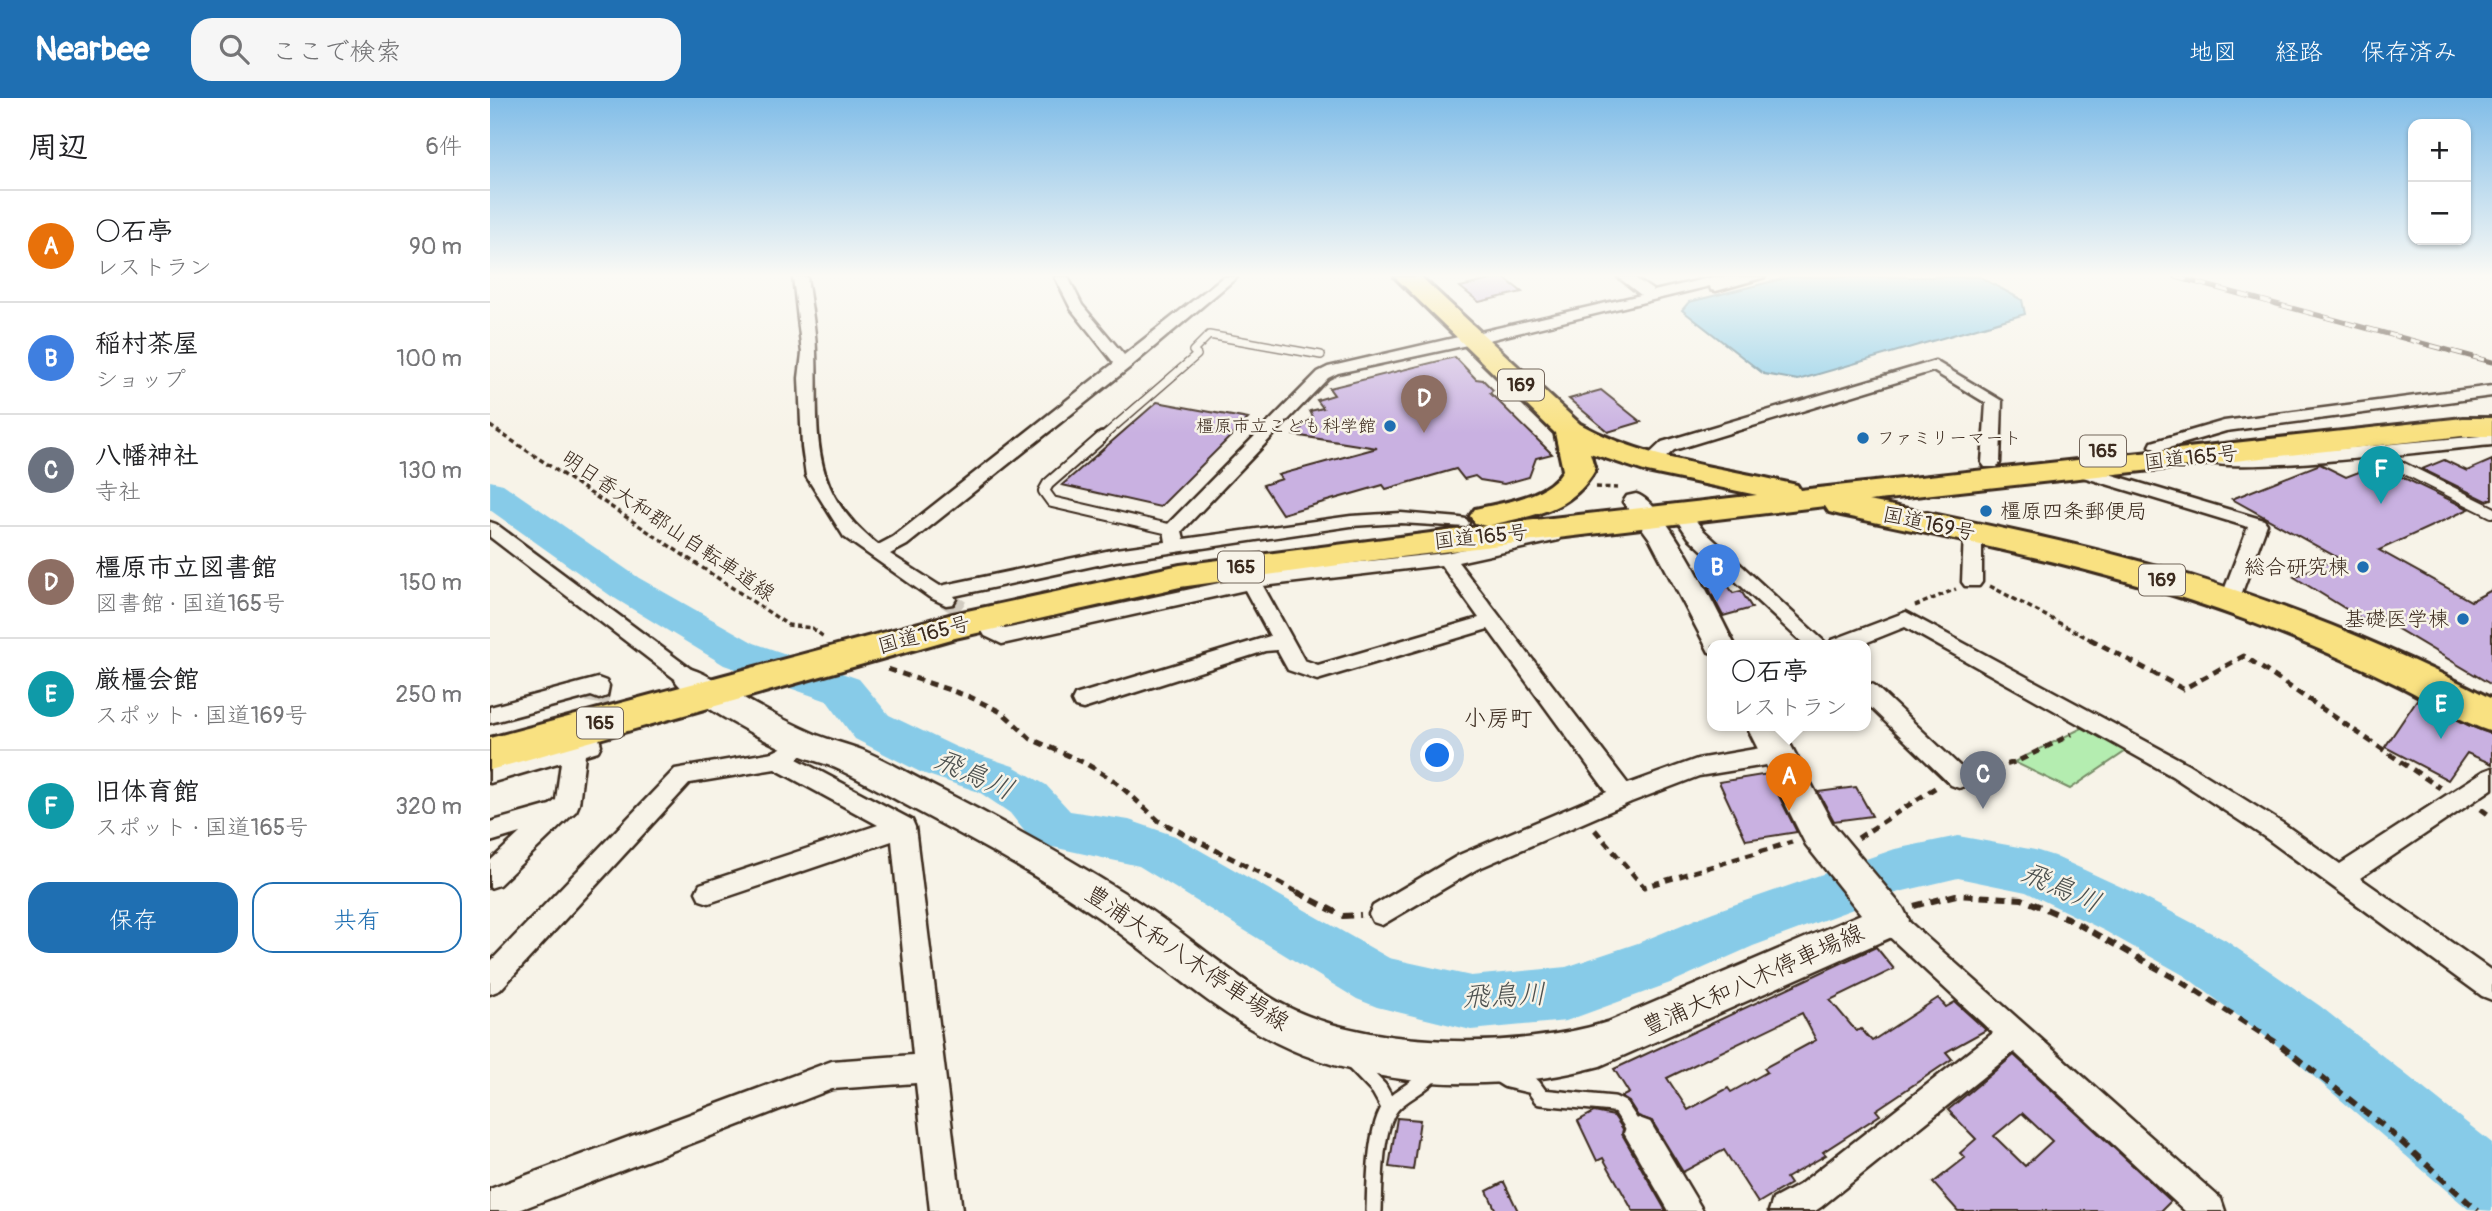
<!DOCTYPE html>
<html lang="ja">
<meta charset="utf-8">
<style>
body{margin:0;font-family:Pangolin,"Klee One",sans-serif;background:#f6f6f6;color:#202124}
.controls{position:absolute;right:21px;top:21px;display:grid;overflow:hidden;border-radius:14px;box-shadow:0 2px 5px #0004}
.controls button{width:63px;height:63px;display:grid;place-items:center;padding:0;border:0;border-bottom:2px solid #e0e0e0;background:#fff;color:#202124;font:35px sans-serif}
.you{position:absolute;left:948px;top:658px;width:24px;height:24px;margin:-18px;border:5px solid #fff;border-radius:50%;background:#1a73e8;box-shadow:0 0 0 10px #1a73e833}
.badge{display:grid;place-items:center;width:46px;height:46px;border-radius:50%;background:#1f6fb2;color:#fff;font-size:23px;font-weight:700}
.pin{position:absolute;translate:-50% -58px;filter:drop-shadow(0 2px 4px #0008)}
.pin::after{content:'';position:absolute;top:37px;width:24px;height:21px;background:inherit;clip-path:polygon(0 0,100% 0,50% 100%)}
.popup{position:absolute;left:1217px;top:542px;width:164px;height:91px;box-sizing:border-box;display:grid;place-content:center;border-radius:14px;background:#fff;filter:drop-shadow(0 2px 5px #0005);font-size:23px;white-space:nowrap;color:#757577}
.popup b{font-size:26px;color:#202124}
.popup::after{content:'';position:absolute;left:50%;top:100%;margin-left:-14px;border:14px solid transparent;border-top-color:#fff}
.list{margin:0;padding:0;list-style:none}
h2{display:flex;justify-content:space-between;align-items:center;height:91px;margin:0;padding:0 28px;font-size:30px}
h2 small{font-size:23px;font-weight:400;color:#757577}
.list li{display:grid;grid-template-columns:46px 1fr auto;gap:21px;align-items:center;box-sizing:border-box;height:112px;padding:0 28px;border-top:2px solid #e0e0e0}
.list b{display:block;font-size:26px;white-space:nowrap}
.list p{margin:0;font-size:23px;white-space:nowrap;color:#757577}
.list em{font-size:23px;font-style:normal;color:#757577}
.actions{display:flex;gap:14px;padding:21px 28px}
.actions a{flex:1;padding:16px 0;border:2px solid #1f6fb2;border-radius:21px;text-align:center;font-size:24px;color:#1f6fb2}
.actions .main{background:#1f6fb2;color:#fff}
.icon{flex:none;width:38px;height:38px;fill:none;stroke:currentColor;stroke-width:2;stroke-linecap:round;stroke-linejoin:round}
.map{position:relative;flex:none;width:2002px;height:1113px;overflow:hidden}
header{display:flex;align-items:center;gap:42px;box-sizing:border-box;height:98px;padding:0 35px;background:#1f6fb2;color:#fff}
header strong{font-size:33px}
nav{display:flex;gap:38px;margin-inline-start:auto;font-size:24px}
.search{width:490px;height:63px;background:#f6f6f6;display:flex;align-items:center;gap:18px;box-sizing:border-box;padding:0 24px;border-radius:21px;color:#757577;font-size:26px}
main{display:flex}
aside{flex:1;background:#fff}
.map>svg:first-child{display:block}
.green{fill:#b4edb0;stroke:#788c67;stroke-width:2}
.water{fill:#87cbe8;stroke:#698b97;stroke-width:2}
.lines{fill:none;stroke-linecap:round;stroke-linejoin:round}
.river{fill:#87cbe8;fill-rule:evenodd}
.building{fill:#c9b1e1;stroke:#3b2a1e;stroke-width:2;fill-rule:evenodd}
.street-tunnel-far1{stroke:#d1cbc0;stroke-width:18;stroke-dasharray:18 10;stroke-linecap:butt}
.street-tunnel{stroke:#d1cbc0;stroke-width:23;stroke-dasharray:23 11;stroke-linecap:butt}
.lane-far2-casing{stroke:#3b2a1e;stroke-width:10}
.lane-far1-casing{stroke:#3b2a1e;stroke-width:14}
.lane-casing{stroke:#3b2a1e;stroke-width:20}
.street-casing{stroke:#3b2a1e;stroke-width:5}
.secondary-casing{stroke:#3b2a1e;stroke-width:5}
.highway-casing{stroke:#3b2a1e;stroke-width:6}
.path-far2{stroke:#3b2a1e;stroke-width:3.5;stroke-dasharray:5 3.5;stroke-linecap:butt}
.path-far1{stroke:#3b2a1e;stroke-width:5;stroke-dasharray:8 6;stroke-linecap:butt}
.path{stroke:#3b2a1e;stroke-width:6;stroke-dasharray:10 7;stroke-linecap:butt}
.lane-far2{stroke:#f7f3e8;stroke-width:7}
.lane-far1{stroke:#f7f3e8;stroke-width:10}
.lane{stroke:#f7f3e8;stroke-width:15}
.street{fill:#f7f3e8;fill-rule:evenodd}
.secondary{fill:#f7f3e8;fill-rule:evenodd}
.highway{fill:#f9e181;fill-rule:evenodd}
.rail-casing{stroke:#3b2a1e;stroke-width:5}
.rail{stroke:#f7f3e8;stroke-width:3.5;stroke-dasharray:11;stroke-linecap:butt}
.poi-dot{fill:#1f6fb2;stroke:#f7f3e8;stroke-width:2.5}
.labels{text-anchor:middle;dominant-baseline:central;stroke-width:5;stroke-linejoin:round;paint-order:stroke}
.far-poi-label{font-size:18px;fill:#3b2a1e;stroke:#f7f3e8;text-anchor:end}
.shield{fill:#f7f3e8;stroke:#73665b;stroke-width:2}
.shield-label{font-size:19px;font-weight:bold;fill:#3b2a1e}
.street-label{font-size:21px;fill:#3b2a1e;stroke:#f7f3e8}
.poi-label{font-size:21px;fill:#3b2a1e;stroke:#f7f3e8;text-anchor:end}
.neighbourhood-label{font-size:23px;fill:#3b2a1e;stroke:#f7f3e8}
.near-street-label{font-size:24px;fill:#3b2a1e;stroke:#f7f3e8}
.near-water-label{font-size:28px;font-style:italic;fill:#4e5250;stroke:#f7f3e8}
</style>
<header>
<strong>Nearbee</strong>
<div class="search"><svg class="icon" aria-label="search" viewBox="0 0 24 24"><circle cx="10" cy="10" r="6"/><path d="M15 15l6 6"/></svg>ここで検索</div>
<nav><a>地図</a><a>経路</a><a>保存済み</a></nav>
</header>
<main>
<aside>
<h2>周辺<small>6件</small></h2>
<ul class="list">
<li><span class="badge" style="background:#e8710a">A</span><div><b>○石亭</b><p>レストラン</p></div><em>90 m</em></li>
<li><span class="badge" style="background:#3f7fe0">B</span><div><b>稲村茶屋</b><p>ショップ</p></div><em>100 m</em></li>
<li><span class="badge" style="background:#6b7280">C</span><div><b>八幡神社</b><p>寺社</p></div><em>130 m</em></li>
<li><span class="badge" style="background:#8d6e63">D</span><div><b>橿原市立図書館</b><p>図書館 · 国道165号</p></div><em>150 m</em></li>
<li><span class="badge" style="background:#0f9aa8">E</span><div><b>厳橿会館</b><p>スポット · 国道169号</p></div><em>250 m</em></li>
<li><span class="badge" style="background:#0f9aa8">F</span><div><b>旧体育館</b><p>スポット · 国道165号</p></div><em>320 m</em></li>
</ul>
<div class="actions"><a class="main">保存</a><a>共有</a></div>
</aside>
<div class="map">
<svg width="2002" height="1113" viewBox="0 0 2002 1113">
<rect width="100%" height="100%" fill="#f7f3e8"/>
<filter id="ink" filterUnits="userSpaceOnUse"><feTurbulence type="fractalNoise" baseFrequency=".0143" numOctaves="2"/><feDisplacementMap in="SourceGraphic" scale="14" xChannelSelector="R" yChannelSelector="G"/><feConvolveMatrix kernelMatrix="1 2 1 2 8 2 1 2 1" color-interpolation-filters="sRGB"/></filter>
<g filter="url(#ink)">
<!-- green -->
<path class="green" d="M1604,624l41,23 -65,44 -56,-27z"/>
<!-- water -->
<path class="water" d="M1300,179h190l42,23 3,14 -227,66 -34,-6 -82,-64 7,-8z"/>
<g class="lines">
<!-- river -->
<path class="river" d="M0,383l13,3 136,94 115,65 105,36 30,36 67,32 57,19 33,19 24,26 59,9 46,16 214,122 82,18 95,-9 72,-24 75,-31 182,-63 63,-13 77,14 19,6 89,41 82,43 95,66 172,137v68l-24,-2 -190,-163 -93,-70 -80,-45 -79,-39 -68,-14 -59,14 -146,54 -83,37 -104,38 -95,9 -94,-23 -20,-8 -218,-133 -100,-22 -14,-12 -15,-19 -31,-21 -57,-19 -67,-34 -28,-38 -103,-36 -113,-69 -121,-86z"/>
</g>
<!-- building -->
<g class="building">
<path d="M1013,179l19,15 -43,10 -19,-15z"/>
<path d="M965,259l21,22 7,1 10,10 -3,3 62,61 -16,4 -7,19 -25,7 -24,-4 -5,-4 -11,3 -8,-10 -70,20 -3,-4 -101,29 -19,-29 19,-6 -4,-4 99,-27 -83,-13 19,-18 -3,-6 13,-3 -6,-8 17,-5 -5,-7z"/>
<path d="M1111,292l40,32 -33,10 -39,-33z"/>
<path d="M667,304l91,17 -88,88 -98,-22z"/>
<path d="M1954,362l23,11 25,-11v39l-5,2 -65,-32z"/>
<path d="M1830,366l26,13 31,-12 92,44 -90,41 92,51 21,-11v95l-118,-70 -10,5 -70,-43 44,-19 -106,-59z"/>
<path d="M1237,486l6,9 8,-2 11,17 -29,8 -15,-29z"/>
<path d="M1928,600l50,27 24,9v30l-25,-11 -19,27 -63,-33z"/>
<path d="M1278,676l29,58 -51,8 -27,-58z"/>
<path d="M1366,689l16,29 -38,5 -16,-29z"/>
<path d="M1386,849l18,22 -64,31 26,31 5,-2 11,12 66,-43 8,9 9,-5 31,28 -40,22 6,7 -76,51 4,5 -57,37 3,3 -40,23 4,6 -32,19 -34,-53 -41,22 -31,-51 -14,-5 -9,-14 -8,-5 8,-4 -15,-24zM1312,915l14,27 -52,28 3,4 -36,20 -3,-4 -40,22 -21,-32z"/>
<path d="M1524,957l157,146 -10,10h-203l-25,-28 32,-25 -5,-5 16,-14 -28,-29zM1532,1015l30,28 -27,25 -31,-30z"/>
<path d="M1104,1014l20,4 9,13 -1,5 44,77h-33l-30,-53 -6,3 -19,-40z"/>
<path d="M907,1020l23,2 -7,50 -24,-3z"/>
<path d="M1014,1084l14,29h-22l-9,-20z"/>
</g>
<g class="lines">
<!-- street-tunnel-far1 -->
<path class="street-tunnel-far1" d="M456,501l41,28"/>
<!-- street-tunnel -->
<path class="street-tunnel" d="M101,639l8,-46"/>
<defs>
<path id="lane-far2" d="M610,341l97,-84 -4,-4 16,-16 112,20"/>
<g id="lane-far1">
<path d="M612,339l-54,47 -4,7 8,11 121,28"/>
<path d="M1879,353l123,61"/>
</g>
<g id="lane">
<path d="M862,963l27,28 10,18"/>
<path d="M1009,977l8,5 26,6 8,11 72,7 8,4 15,23"/>
<path d="M884,1113c1,-27 0,-89 20,-108 12,-12 28,-17 39,-31"/>
</g>
<g id="street">
<path d="M303,179h14c3,25 9,51 9,76 3,80 -10,136 62,192l15,-8 221,-174 -43,-54 -16,-32h13l14,28 42,50 99,-78h14l-108,91 -222,177 -17,9 50,32 176,-37 50,-7 -2,-12 2,-4 152,-154 10,-5 313,-72 -23,-18h15l21,14 59,-14h52l-49,14 -5,-1 -1,-4 -238,58 -134,29 -10,5 -146,153 2,8 167,-23 50,-3 59,5 6,1 3,4 -3,4 -65,-4 -50,3 -235,35 -162,35 2,3 -3,5 -7,1 -17,-8 -85,-60 -38,-61 -4,-29 -3,-69 3,-25z"/>
<path d="M1445,263l67,40 -2,62 -3,4h-12l-3,-4 4,-60 -53,-32 -259,79 -19,17h-12l-3,-4 22,-21z"/>
<path d="M2002,288v10l-266,35 -68,20 -8,-5 2,-4 72,-21z"/>
<path d="M2002,337v10c-37,3 -273,32 -288,15l8,-5 49,1z"/>
<path d="M1589,367l185,55 3,4 -30,82h-14l-3,-5 28,-74 -175,-53 -3,-4z"/>
<path d="M1191,410l6,1 16,21 125,115h-23l-116,-107 -17,-25z"/>
<path d="M0,424l6,2 203,151 3,5 -3,5 -8,3 -8,-3 -193,-148z"/>
<path d="M1483,428l9,6v50l-3,4h-14l-3,-4 2,-50z"/>
<path d="M1062,432l7,2 2,4 -2,4 -101,22 170,222 69,-25 81,-14 8,3 4,6 -4,6 -8,3 -79,13 -68,26 -154,67 -95,56 -9,-3 -4,-8 4,-8 86,-51 148,-63 -119,-163 -171,51 -29,-10 -11,-20 -12,1 -182,58 -8,-2 -3,-6 3,-6 195,-59 -25,-46 -243,54 -17,-8 -3,-5 3,-5 7,-2 13,5 270,-58 171,-18zM951,467l38,53 -161,47 -14,-5 -41,-74z"/>
<path d="M1416,514l282,152 96,60 56,40 144,-93 8,-3v21l-132,89 132,93v29l-10,-4 -216,-158 -94,-62 -267,-149 -45,18h-31l3,-5z"/>
<path d="M108,580l8,3 3,5 -2,10 -8,3 -8,-3 -101,27v-16z"/>
<path d="M1376,584l8,3 93,88 4,6 -4,6 -8,3 -8,-3 -85,-82z"/>
<path d="M100,635l8,2 3,10 -3,6 -13,4 -6,49 -3,7 -77,74 -9,3v-27l30,-28 -30,9v-20l60,-17 6,-5 5,-38 -71,21v-18l89,-25 3,-5z"/>
<path d="M301,645l8,3 4,6 -6,7 115,61 3,7 47,384h-32l-14,-128 -84,6 -315,122h-27v-22l342,-128 81,-6 -21,-214 -183,62 -9,-3 -4,-8 4,-8 178,-59 -103,-56 -85,14 -190,207 -10,4v-32l185,-193 98,-17z"/>
<path d="M1399,811l9,3 323,287 4,12h-40l-171,-159 -193,155 -6,4h-46l4,-12 26,-14 194,-152 -113,-105 -4,-8 4,-8z"/>
<path d="M1149,1020l11,4 53,89h-34l-45,-78 4,-11z"/>
</g>
<g id="secondary">
<path d="M1146,396c29,7 83,121 99,151h-23v8l-3,-1 -59,-113 -27,-37 4,-6z"/>
<path d="M201,571c17,5 31,16 46,25 25,15 53,29 80,41 15,6 30,9 45,15 26,11 51,26 75,38 65,33 128,68 189,106 51,32 96,74 147,105 83,51 243,52 335,23l253,-108 -55,-69 -60,-120h34l52,98 71,85 6,12 -6,12 -303,134c-89,24 -194,24 -282,-6 -85,-29 -144,-88 -216,-140 -62,-44 -130,-80 -196,-115 -22,-12 -43,-24 -66,-35 -14,-7 -30,-10 -44,-16 -26,-10 -109,-53 -121,-74l5,-8z"/>
</g>
<path id="highway" d="M905,179h26l159,147c67,37 143,43 217,61l3,5 663,-72h29v18h-29l-594,65c108,22 217,43 322,75 104,32 205,73 301,123v33c-32,-10 -60,-30 -90,-45 -51,-25 -103,-47 -156,-67 -131,-49 -268,-76 -405,-105l-12,-3 -4,-6 -450,54 -195,27 -225,51 -465,132v-32l463,-124 227,-49 306,-39 -11,-3 -5,-7 5,-7c29,-7 71,-11 88,-39l-8,-37zM1100,355l57,19 110,23 -267,30c43,-10 81,-13 105,-55z"/>
</defs>
<!-- lane-far2 casing -->
<use href="#lane-far2" class="lane-far2-casing"/>
<!-- lane-far1 casing -->
<use href="#lane-far1" class="lane-far1-casing"/>
<!-- lane casing -->
<use href="#lane" class="lane-casing"/>
<!-- street casing -->
<use href="#street" class="street-casing"/>
<!-- secondary casing -->
<use href="#secondary" class="secondary-casing"/>
<!-- highway casing -->
<use href="#highway" class="highway-casing"/>
<!-- path-far2 -->
<g class="path-far2">
<path d="M0,328l298,199 24,3 13,10"/>
<path d="M1106,389l22,1"/>
<path d="M1500,488l103,55"/>
<path d="M1425,508l41,-17"/>
</g>
<!-- path-far1 -->
<g class="path-far1">
<path d="M1600,541l93,50 61,-33 196,132"/>
<path d="M398,571l82,28 33,16 28,26 54,24 31,19 43,39 142,73"/>
<path d="M1490,675l38,-12 54,-27"/>
<path d="M1991,711l11,8"/>
<path d="M1105,732l49,57 148,-45"/>
<path d="M1368,740l80,-52"/>
</g>
<!-- path -->
<g class="path">
<path d="M807,794l46,24 18,-1"/>
<path d="M1424,808l42,-11 66,4 45,19 113,63 100,64 106,83 92,83"/>
</g>
<!-- lane-far2 -->
<use href="#lane-far2" class="lane-far2"/>
<!-- lane-far1 -->
<use href="#lane-far1" class="lane-far1"/>
<!-- lane -->
<use href="#lane" class="lane"/>
<!-- street -->
<use href="#street" class="street"/>
<!-- secondary -->
<use href="#secondary" class="secondary"/>
<!-- highway -->
<use href="#highway" class="highway"/>
<defs>
<path id="rail" d="M1686,179l316,85"/>
</defs>
<!-- rail casing -->
<use href="#rail" class="rail-casing"/>
<!-- rail -->
<use href="#rail" class="rail"/>
</g>
</g>
<!-- sky -->
<linearGradient id="sky" x2="0" y2="1"><stop stop-color="#81bde8"/><stop offset="0.53" stop-color="#fbfaf5"/><stop offset="1" stop-color="#fbfaf5" stop-opacity="0"/></linearGradient>
<rect width="2002" height="335" fill="url(#sky)"/>
<!-- markers -->
<g class="poi-dot">
<circle cx="900" cy="328" r="7"/>
<circle cx="1373" cy="340" r="7"/>
<circle cx="1496" cy="413" r="7"/>
<circle cx="1873" cy="469" r="7"/>
<circle cx="1973" cy="521" r="7"/>
</g>
<g class="labels">
<!-- far-poi labels -->
<g class="far-poi-label">
<text x="886" y="328">橿原市立こども科学館</text>
<text x="1387" y="340" text-anchor="start">ファミリーマート</text>
</g>
<!-- shield labels -->
<g class="shield">
<rect x="1008" y="271.5" width="46" height="31" rx="5"/>
<rect x="1590" y="337.5" width="46" height="31" rx="5"/>
<rect x="728" y="453.5" width="46" height="31" rx="5"/>
<rect x="1649" y="466.5" width="46" height="31" rx="5"/>
<rect x="87" y="609.5" width="46" height="31" rx="5"/>
</g>
<g class="shield-label">
<text x="1031" y="287">169</text>
<text x="1613" y="353">165</text>
<text x="751" y="469">165</text>
<text x="1672" y="482">169</text>
<text x="110" y="625">165</text>
</g>
<!-- street labels -->
<g class="street-label">
<text transform="translate(1701 360) rotate(-6)">国道165号</text>
<text transform="translate(1439 426) rotate(12)">国道169号</text>
<text transform="translate(178 428) rotate(34)">明日香大和郡山自転車道線</text>
<text transform="translate(991 439) rotate(-6)">国道165号</text>
<text transform="translate(434 537) rotate(-15)">国道165号</text>
</g>
<!-- poi labels -->
<g class="poi-label">
<text x="1510" y="413" text-anchor="start">橿原四条郵便局</text>
<text x="1859" y="469">総合研究棟</text>
<text x="1959" y="521">基礎医学棟</text>
</g>
<!-- neighbourhood labels -->
<g class="neighbourhood-label">
<text x="1008" y="620">小房町</text>
</g>
<!-- near-street labels -->
<g class="near-street-label">
<text transform="translate(697 860) rotate(34)">豊浦大和八木停車場線</text>
<text transform="translate(1263 882) rotate(-24)">豊浦大和八木停車場線</text>
</g>
<!-- near-water labels -->
<g class="near-water-label">
<text transform="translate(484 677) rotate(24)">飛鳥川</text>
<text transform="translate(1571 790) rotate(24)">飛鳥川</text>
<text transform="translate(1014 898) rotate(-2)">飛鳥川</text>
</g>
</g>
</svg>
<div class="controls">
<button>+</button>
<button>−</button>
</div>
<div class="you"></div>
<div class="pin badge" style="left:1299px;top:713px;background:#e8710a">A</div>
<div class="popup"><b>○石亭</b>レストラン</div>
<div class="pin badge" style="left:1227px;top:504px;background:#3f7fe0">B</div>
<div class="pin badge" style="left:1493px;top:711px;background:#6b7280">C</div>
<div class="pin badge" style="left:934px;top:335px;background:#8d6e63">D</div>
<div class="pin badge" style="left:1951px;top:641px;background:#0f9aa8">E</div>
<div class="pin badge" style="left:1891px;top:406px;background:#0f9aa8">F</div>
</div>
</main>
